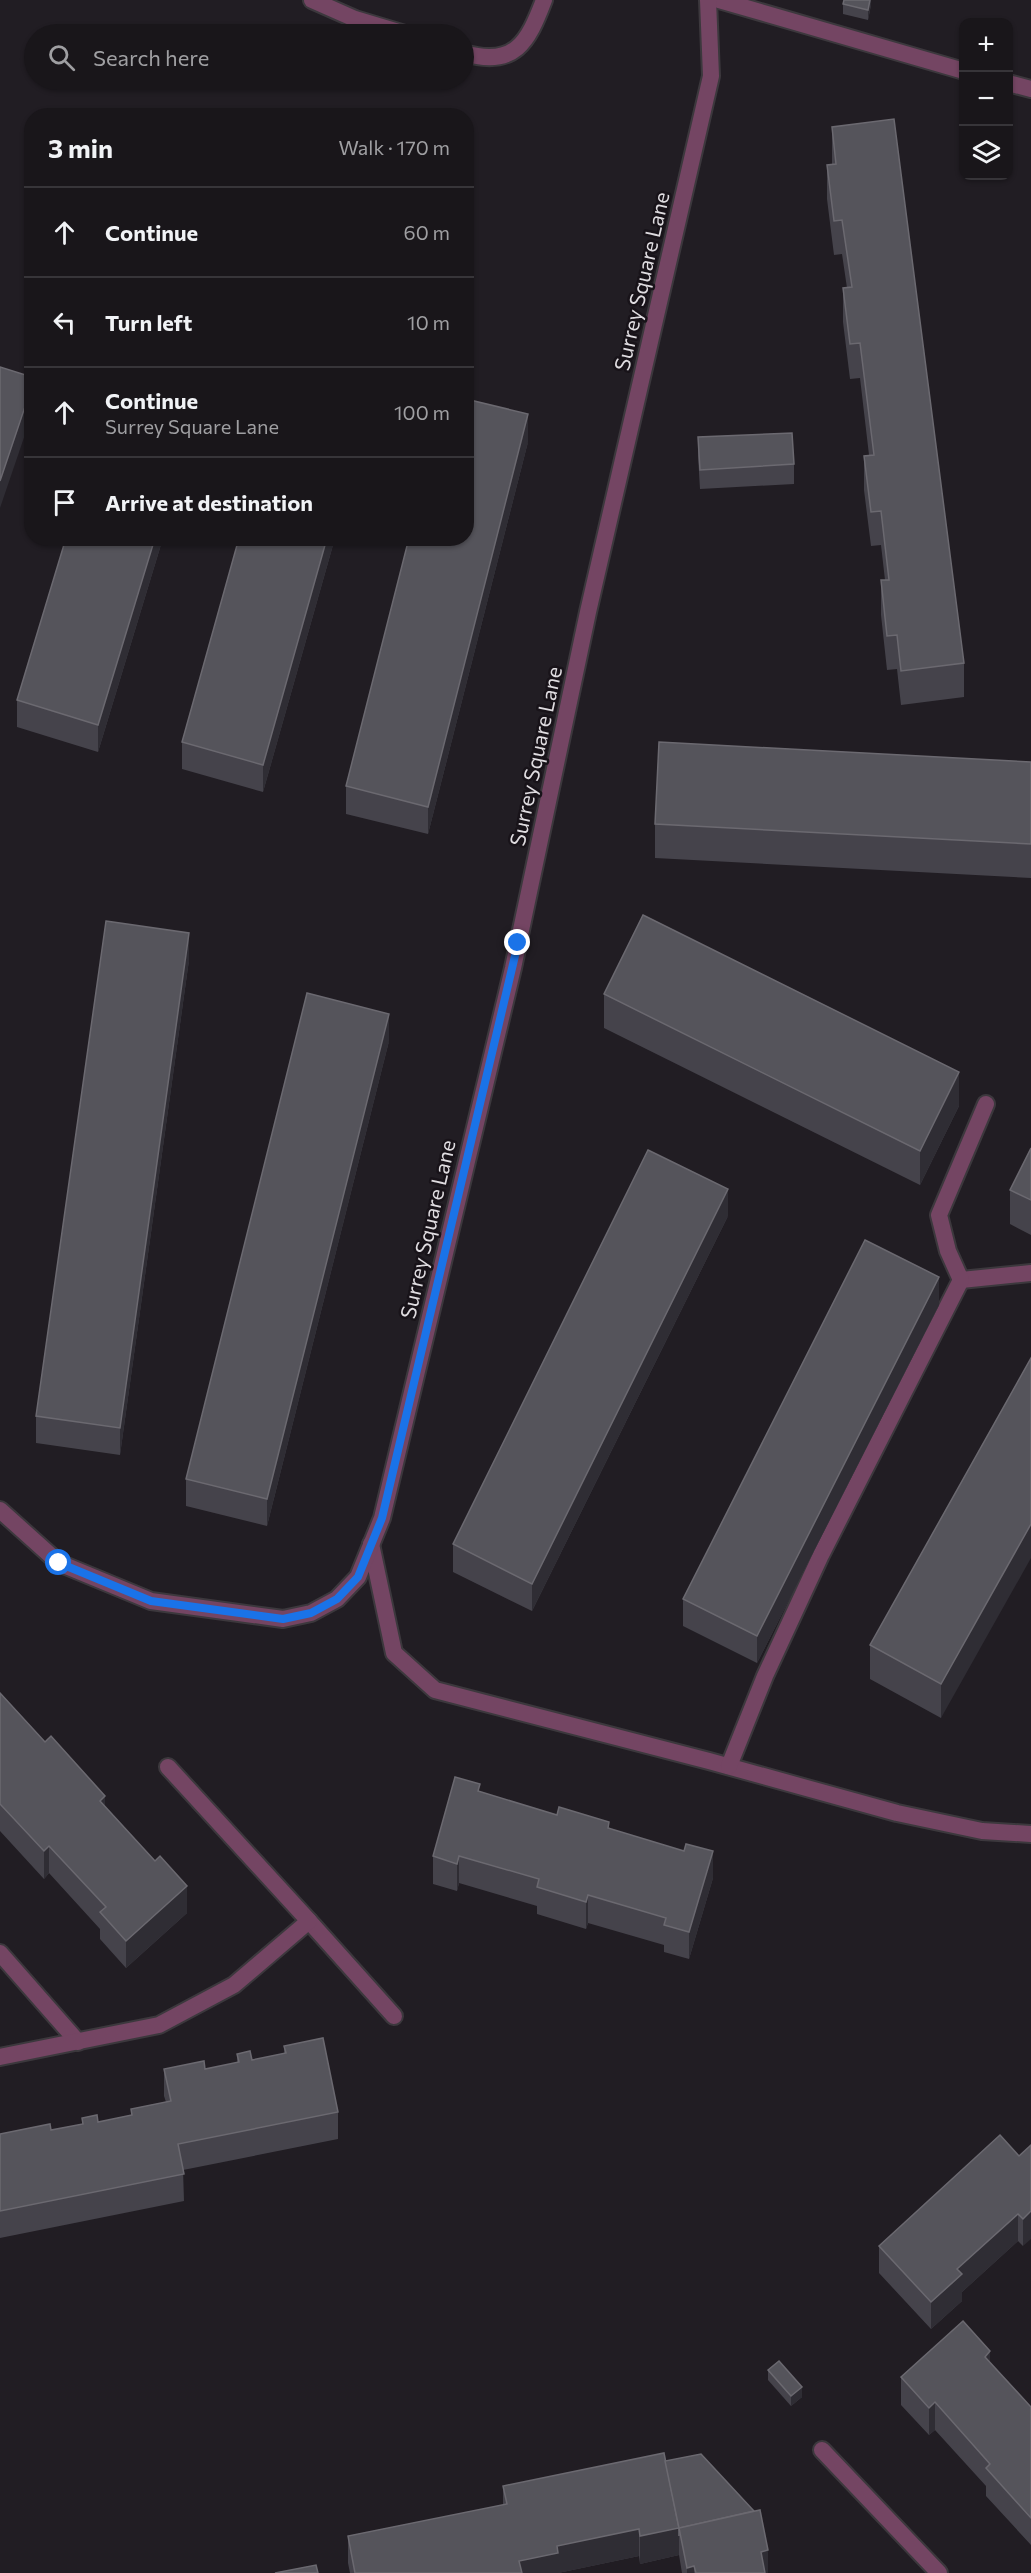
<!DOCTYPE html>
<meta charset="utf-8">
<style>
body{margin:0;font-family:Commissioner,sans-serif;background:#221f23;color:#f1f3f6}
.controls{position:absolute;right:18px;top:18px;display:grid;overflow:hidden;border-radius:12px;box-shadow:0 2px 4px #0004}
.controls button{width:54px;height:54px;display:grid;place-items:center;padding:0;border:0;border-bottom:2px solid #373539;background:#19161a;color:#f1f3f6;font:30px sans-serif}
.stop{position:absolute;width:18px;height:18px;margin:-14px;border:4px solid #1a73e8;border-radius:50%;background:#fff}
.stop.end{background:#1a73e8;border-color:#fff;box-shadow:0 2px 6px #0008}
.list{margin:0;padding:0;list-style:none}
h2{display:flex;justify-content:space-between;align-items:center;height:78px;margin:0;padding:0 24px;font-size:26px}
h2 small{font-size:20px;font-weight:400;color:#9f9fa2}
.list li{display:grid;grid-template-columns:39px 1fr auto;gap:18px;align-items:center;box-sizing:border-box;height:90px;padding:0 24px;border-top:2px solid #373539}
.list b{display:block;font-size:22px;white-space:nowrap}
.list p{margin:0;font-size:20px;white-space:nowrap;color:#9f9fa2}
.list em{font-size:20px;font-style:normal;color:#9f9fa2}
.icon{flex:none;width:33px;height:33px;fill:none;stroke:currentColor;stroke-width:2;stroke-linecap:round;stroke-linejoin:round}
.map{position:relative;flex:none;width:1031px;height:2573px;overflow:hidden}
.search{position:absolute;background:#19161a;box-shadow:0 2px 4px #0004;left:24px;top:24px;width:450px;height:66px;display:flex;align-items:center;gap:15px;box-sizing:border-box;padding:0 21px;border-radius:33px;color:#9f9fa2;font-size:22px}
.panel{position:absolute;background:#19161a;box-shadow:0 2px 4px #0004;left:24px;top:108px;width:450px;height:438px;border-radius:24px}
.map>svg:first-child{display:block}
.lines{fill:none;stroke-linecap:round;stroke-linejoin:round}
.service-casing{stroke:#3c383d;stroke-width:20}
.minor-casing{stroke:#3c383d;stroke-width:20}
.service{stroke:#744563;stroke-width:16}
.minor{stroke:#744563;stroke-width:16}
.wall{fill:#45434b}
.shaded-wall{fill:#2f2d34}
.building{fill:#55545b;stroke:#6b6970;stroke-width:1.5}
.route{stroke:#1a73e8;stroke-width:8}
.labels{text-anchor:middle;dominant-baseline:central;stroke-width:5;stroke-linejoin:round;paint-order:stroke}
.street-label{font-size:21px;fill:#dfdce0;stroke:#181319}
</style>
<div class="map">
<svg width="1031" height="2573" viewBox="0 0 1031 2573">
<rect width="100%" height="100%" fill="#211d23"/>
<g class="lines">
<defs>
<g id="service">
<path d="M312,0l43,19 50,15"/>
<path d="M464,53c51,15 64,-11 80,-53"/>
<path d="M961,1280l70,-7"/>
<path d="M371,1544l23,109 41,37 274,71 188,52 85,18 49,3"/>
<path d="M729,1766l36,-90 56,-121 140,-275 -13,-29 -9,-36 47,-111"/>
<path d="M309,1921l85,95"/>
<path d="M0,1953l78,89"/>
<path d="M0,2057l159,-32 75,-40 75,-64 -141,-154"/>
<path d="M822,2450l117,123"/>
</g>
<g id="minor">
<path d="M719,0l245,71"/>
<path d="M1008,83l23,6"/>
<path d="M0,1510l59,53 92,38 132,18 28,-6 26,-14 21,-22 24,-59 131,-550 75,-356 123,-536 -3,-76"/>
</g>
</defs>
<!-- service casing -->
<use href="#service" class="service-casing"/>
<!-- minor casing -->
<use href="#minor" class="minor-casing"/>
<!-- service -->
<use href="#service" class="service"/>
<!-- minor -->
<use href="#minor" class="minor"/>
</g>
<!-- wall -->
<g class="wall">
<path d="M871,0v5l-3,15 -25,-6v-10z"/>
<path d="M832,127l132,536v34l-63,8 -4,-36 -10,1 -6,-55v-35h4l-4,-35 -10,1 -7,-56v-34l5,-1 -9,-77 -10,1 -7,-57v-34h4l-5,-34 -8,1 -7,-56v-34l5,-1z"/>
<path d="M698,437l96,27v20l-94,5 -2,-33z"/>
<path d="M528,442l-100,392 -82,-20v-28z"/>
<path d="M66,538h97l-65,214 -81,-25v-27z"/>
<path d="M239,538h96l-72,254 -81,-23v-27z"/>
<path d="M1031,762v116l-376,-20v-34z"/>
<path d="M189,960l-69,495 -84,-12v-27z"/>
<path d="M604,994l355,112 -39,79 -316,-157z"/>
<path d="M389,1041l-122,485 -81,-20v-27z"/>
<path d="M1031,1148v87l-21,-11v-34z"/>
<path d="M728,1216l-196,395 -79,-39v-28z"/>
<path d="M939,1305l-182,358 -74,-37v-27z"/>
<path d="M1031,1358l-90,360 -71,-39v-34z"/>
<path d="M0,1693l105,114 82,106 -61,55 -26,-29v-10l-51,-56 -5,6 -44,-48z"/>
<path d="M480,1792l77,23 52,14 104,49 -24,81 -25,-7v-7l-76,-22 -2,6 -49,-15v-8l-78,-23 -2,8 -24,-7v-28z"/>
<path d="M284,2046l54,66v27l-155,31 1,31 -184,37v-104l51,-4 31,-6v-6l16,4 33,-7v-6l35,-7 -2,-6v-27h41l32,-6v-9l15,6 32,-6z"/>
<path d="M1031,2145l-8,101 -5,-5 -56,51v9l-31,28 -52,-56v-27l140,-90z"/>
<path d="M990,2362l41,45v138l-45,-49v-10l-51,-56 -6,5 -28,-30v-28z"/>
<path d="M768,2370l34,27 -11,9 -23,-26z"/>
<path d="M665,2461l103,112h-86l-3,-18 -39,9 -1,-8 -81,17h-208l-2,-10v-27l155,-31v-19z"/>
</g>
<!-- shaded-wall -->
<g class="shaded-wall">
<path d="M870,0h1v5l-3,15v-10z"/>
<path d="M32,386v28l-32,94v-27z"/>
<path d="M528,414v28l-100,392v-27z"/>
<path d="M155,538h8l-65,214v-27z"/>
<path d="M327,538h8l-72,254v-27z"/>
<path d="M189,933v27l-69,495v-27z"/>
<path d="M389,1014v27l-122,485v-27z"/>
<path d="M959,1072v34l-39,79v-34z"/>
<path d="M728,1189v27l-196,395v-27z"/>
<path d="M939,1277v28l-182,358v-27z"/>
<path d="M1031,1524v34l-90,160v-34z"/>
<path d="M105,1796v27l-5,-22z"/>
<path d="M49,1846v27l-5,6v-28z"/>
<path d="M713,1851v27l-24,81v-27z"/>
<path d="M459,1856v27l-2,8v-27z"/>
<path d="M187,1886v27l-61,55v-27z"/>
<path d="M588,1895v28l-2,6v-27z"/>
<path d="M1031,2211v28l-8,7v-27z"/>
<path d="M1018,2214v27l-56,51v9l-31,28v-27l26,-33z"/>
<path d="M990,2351v28l-5,-22z"/>
<path d="M802,2387v10l-11,9v-10z"/>
<path d="M935,2402v28l-6,5v-27z"/>
<path d="M679,2528v27l-39,9v-28z"/>
<path d="M639,2529v27l-81,17h-39v-12l38,-15z"/>
<path d="M768,2550v23h-7v-21z"/>
<path d="M694,2566v7h-7v-5z"/>
</g>
<!-- building -->
<g class="building">
<path d="M844,0h26l-2,10 -25,-6z"/>
<path d="M894,119l70,544 -63,8 -4,-36 -10,1 -6,-56h8l-8,-69 -10,1 -7,-56 10,-1 -14,-112 -10,1 -7,-56 9,-1 -10,-67 -8,1 -7,-56 9,-1 -4,-37z"/>
<path d="M0,367l32,10v9l-32,95z"/>
<path d="M466,399l62,15 -100,393 -82,-21 63,-248h57z"/>
<path d="M792,433l2,31 -94,6 -2,-33z"/>
<path d="M66,538h89l-57,187 -81,-25z"/>
<path d="M239,538h88l-64,227 -81,-23z"/>
<path d="M659,742l372,20v82l-376,-20z"/>
<path d="M643,915l316,157 -39,79 -316,-157z"/>
<path d="M106,921l83,12 -69,495 -84,-12z"/>
<path d="M307,993l82,21 -122,485 -81,-20z"/>
<path d="M1031,1148v52l-21,-10z"/>
<path d="M648,1150l80,39 -196,395 -79,-40z"/>
<path d="M865,1240l74,37 -182,359 -74,-37z"/>
<path d="M1031,1358v166l-90,160 -71,-39z"/>
<path d="M0,1693l45,49 6,-6 54,60 -5,5 55,60 5,-5 27,30 -61,55 -26,-29 6,-5 -57,-61 -5,5 -44,-47z"/>
<path d="M455,1777l25,7 -2,7 79,24 2,-8 50,15 -1,6 76,23 2,-7 27,7 -24,81 -25,-7 2,-7 -78,-23 -2,7 -49,-15 2,-8 -80,-23 -2,8 -24,-8z"/>
<path d="M323,2038l15,74 -160,32 6,30 -184,37v-77l50,-10 1,6 32,-6 -1,-6 15,-3 1,7 34,-7 -1,-6 40,-8 -7,-32 40,-8 1,8 34,-7 -2,-8 13,-3 2,9 34,-7 -2,-7z"/>
<path d="M1000,2135l19,21 12,-11v66l-8,8 -5,-5 -61,55 5,5 -31,28 -52,-56z"/>
<path d="M963,2321l27,30 -5,6 46,50v111l-45,-50 4,-4 -55,-62 -6,6 -28,-31z"/>
<path d="M779,2361l23,26 -11,9 -23,-26z"/>
<path d="M664,2453l15,75 -39,8 -1,-7 -82,17 1,7 -39,8 3,12h-167l-7,-37 159,-32 -4,-18z"/>
<path d="M701,2454l53,57 -75,17v8v-8l-14,-67z"/>
<path d="M760,2510l8,40 -7,2 4,21h-69l-2,-7 -7,2 -8,-40z"/>
<path d="M316,2565l2,8h-43z"/>
</g>
<g class="lines">
<!-- route -->
<path class="route" d="M59,1563l92,38 132,18 28,-6 26,-14 21,-22 24,-59 136,-575"/>
</g>
<g class="labels">
<!-- street labels -->
<g class="street-label">
<text transform="translate(641 281) rotate(-77)">Surrey Square Lane</text>
<text transform="translate(535 756) rotate(-78)">Surrey Square Lane</text>
<text transform="translate(427 1229) rotate(-77)">Surrey Square Lane</text>
</g>
</g>
</svg>
<div class="controls">
<button>+</button>
<button>−</button>
<button><svg class="icon" aria-label="layers" viewBox="0 0 24 24"><path d="M12 4l9 5-9 5-9-5zM3 14l9 5 9-5"/></svg></button>
</div>
<div class="stop" style="left:59px;top:1563px"></div>
<div class="stop end" style="left:518px;top:943px"></div>
<div class="search"><svg class="icon" aria-label="search" viewBox="0 0 24 24"><circle cx="10" cy="10" r="6"/><path d="M15 15l6 6"/></svg>Search here</div>
<section class="panel">
<h2>3 min<small>Walk · 170 m</small></h2>
<ul class="list">
<li><svg class="icon" aria-label="ahead" viewBox="0 0 24 24"><path d="M12 20V5M6 11l6-6 6 6"/></svg><div><b>Continue</b></div><em>60 m</em></li>
<li><svg class="icon" aria-label="left" viewBox="0 0 24 24"><path d="M17 20v-9H6M10 6l-5 5 5 5"/></svg><div><b>Turn left</b></div><em>10 m</em></li>
<li><svg class="icon" aria-label="ahead" viewBox="0 0 24 24"><path d="M12 20V5M6 11l6-6 6 6"/></svg><div><b>Continue</b><p>Surrey Square Lane</p></div><em>100 m</em></li>
<li><svg class="icon" aria-label="arrive" viewBox="0 0 24 24"><path d="M6 21V4h12l-3 4 3 4H6"/></svg><div><b>Arrive at destination</b></div></li>
</ul>
</section>
</div>
